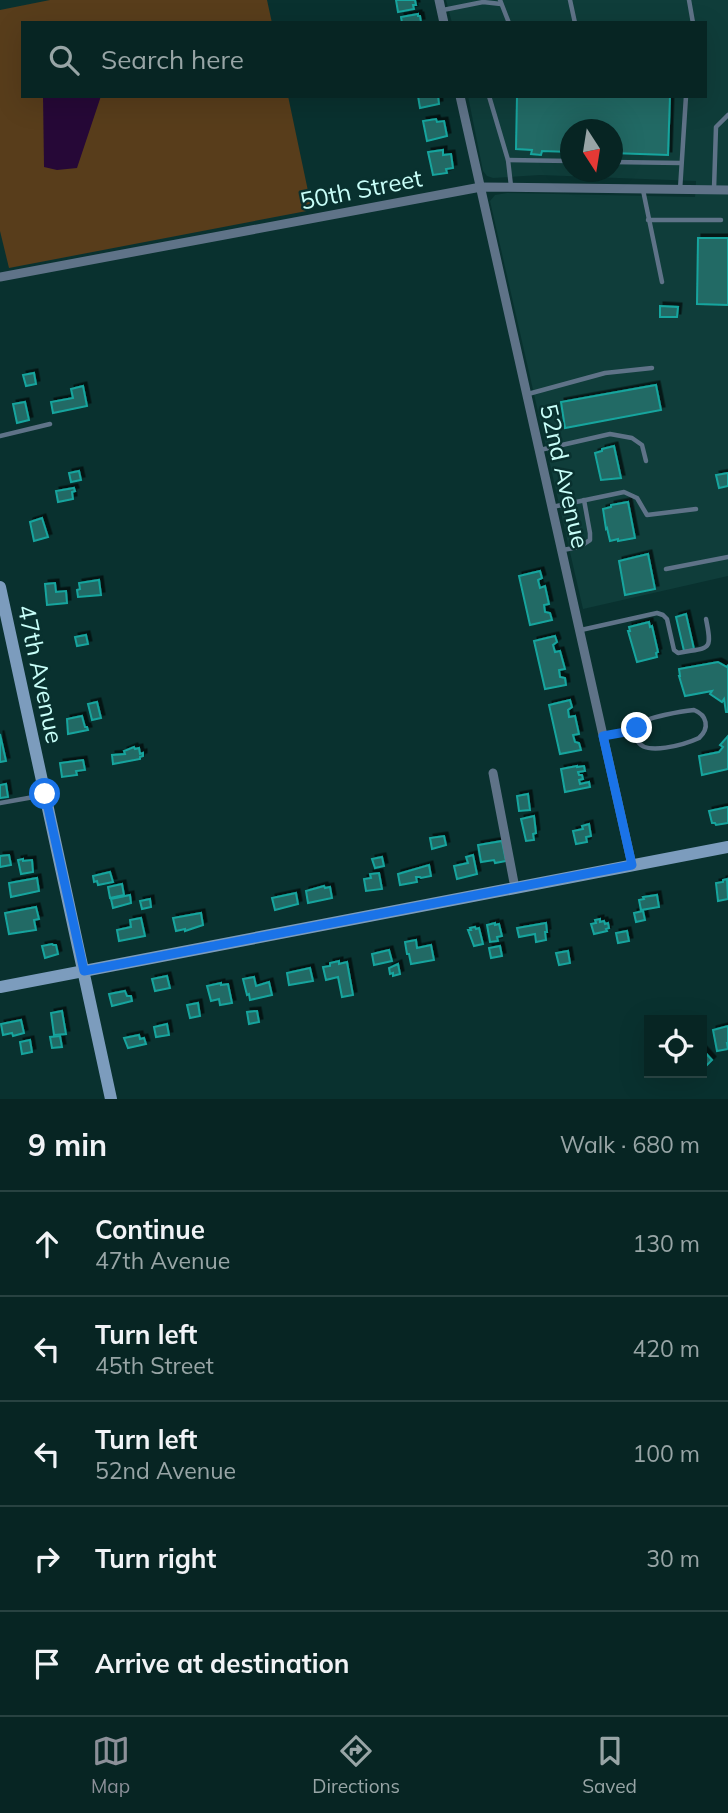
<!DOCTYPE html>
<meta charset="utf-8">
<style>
body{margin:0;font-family:Mulish,sans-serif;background:#102d2b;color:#f1f3f6}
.controls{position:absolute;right:21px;bottom:21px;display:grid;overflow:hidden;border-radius:0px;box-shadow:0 7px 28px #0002}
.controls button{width:63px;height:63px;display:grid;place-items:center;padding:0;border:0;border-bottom:2px solid #284241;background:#072523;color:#f1f3f6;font:35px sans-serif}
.compass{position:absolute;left:560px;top:119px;width:63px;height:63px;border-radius:50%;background:#072523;box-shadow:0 7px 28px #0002;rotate:168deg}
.stop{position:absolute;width:21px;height:21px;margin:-16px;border:5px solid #1a73e8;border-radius:50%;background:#fff}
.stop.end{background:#1a73e8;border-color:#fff;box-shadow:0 2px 7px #0008}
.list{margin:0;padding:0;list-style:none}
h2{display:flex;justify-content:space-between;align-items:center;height:91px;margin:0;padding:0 28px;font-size:30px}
h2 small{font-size:23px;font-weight:400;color:#98a5a6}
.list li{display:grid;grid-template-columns:46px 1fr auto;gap:21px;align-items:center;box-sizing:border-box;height:105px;padding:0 28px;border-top:2px solid #284241}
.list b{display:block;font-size:26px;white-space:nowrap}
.list p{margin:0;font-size:23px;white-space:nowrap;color:#98a5a6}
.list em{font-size:23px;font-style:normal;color:#98a5a6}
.icon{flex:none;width:38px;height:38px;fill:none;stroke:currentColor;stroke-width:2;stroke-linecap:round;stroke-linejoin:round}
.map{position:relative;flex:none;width:728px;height:1099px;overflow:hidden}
.search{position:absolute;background:#072523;box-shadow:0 7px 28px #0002;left:21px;right:21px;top:21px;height:77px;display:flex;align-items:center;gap:18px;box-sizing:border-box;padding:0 24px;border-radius:0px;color:#98a5a6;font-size:26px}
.sheet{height:616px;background:#072523}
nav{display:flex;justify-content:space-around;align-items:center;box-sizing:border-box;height:98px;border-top:2px solid #284241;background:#072523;font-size:19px;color:#98a5a6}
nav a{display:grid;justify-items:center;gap:4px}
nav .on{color:#8c9099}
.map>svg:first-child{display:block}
.built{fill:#0f3d3a;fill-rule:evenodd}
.green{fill:#583d1b}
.water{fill:#260837}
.building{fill:#226a65;stroke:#17a59e;stroke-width:2;filter:url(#shadow)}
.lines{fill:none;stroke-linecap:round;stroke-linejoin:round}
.lane{stroke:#5f7388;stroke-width:4.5}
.street{stroke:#5f7388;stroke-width:9}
.secondary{stroke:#7c9cbd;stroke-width:12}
.route{stroke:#1a73e8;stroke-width:9}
.labels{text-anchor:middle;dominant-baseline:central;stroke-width:5;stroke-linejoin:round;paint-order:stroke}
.street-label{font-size:24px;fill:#c8fef8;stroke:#09312f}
</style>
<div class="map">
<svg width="728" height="1099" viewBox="0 0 728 1099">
<defs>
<filter id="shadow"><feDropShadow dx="3.5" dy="-3.5" stdDeviation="0" flood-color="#0009"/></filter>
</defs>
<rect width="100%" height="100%" fill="#09312f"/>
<!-- built -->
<path class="built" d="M446,0h282v576l-145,33 -93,-408 5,-6 12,-2 188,4 1,-16 -156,-6 -47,3 -6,-2 -4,-5 -15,-75h237v-73h-253zM570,130h42v42h-42z"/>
<!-- green -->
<path class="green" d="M50,0h217l5,23h-249v73h265l24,114 -303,58 -9,-37v-221z"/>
<!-- water -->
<path class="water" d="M43,96h58l-24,72 -20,2 -13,-3z"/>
<!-- building -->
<g class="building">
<path d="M396,0h19l1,5h-3l1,4 -16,3z"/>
<path d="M418,14v2h2l1,6 -19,1 -1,-6z"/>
<path d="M418,96h20l1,8 -19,4z"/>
<path d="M517,96h153l-2,59 -56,-2v-23h-42v22l-28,-1 -1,4 -10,-1 1,-4 -16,-1z"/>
<path d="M436,119l1,3 7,-1 3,15 -20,5 -4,-20z"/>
<path d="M443,150v5l8,-1 2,14 -7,1 1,4 -14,2 -5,-23z"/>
<path d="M698,238h30v67l-31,-1z"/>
<path d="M660,306l18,1 -1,10h-17z"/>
<path d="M34,373l2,11 -10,2 -3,-11z"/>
<path d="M656,385l5,25 -96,18 -4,-26z"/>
<path d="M83,386l4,20 -34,7 -2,-11 22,-4 -2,-9z"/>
<path d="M25,402l4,18 -12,3 -4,-19z"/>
<path d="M614,446l7,32 -20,2 -6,-27 7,-2v-2z"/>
<path d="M79,471l2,9 -10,2 -2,-9z"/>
<path d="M728,473v13l-9,2 -3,-13z"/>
<path d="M74,488l1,3 -3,1 1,7 -15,3 -2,-11z"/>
<path d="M628,502l7,36 -17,3v-2l-8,2 -3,-13 -1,1 -3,-20 8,-2v-2z"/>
<path d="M42,518l6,19 -14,4 -4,-19z"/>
<path d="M648,554l7,35 -30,6 -6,-34z"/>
<path d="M540,571l2,7 -4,2 2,8 5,-2 4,18 -5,1 1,7 5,1 2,7 -22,5 -11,-49z"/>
<path d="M99,580l2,15 -23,2 -1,-7 3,-1 -1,-6z"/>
<path d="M55,583l1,9 10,-1 1,12 -20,2 -2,-21z"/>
<path d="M686,614l8,35 -10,2 -8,-34z"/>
<path d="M649,622l1,5 2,-1 6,26 -2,1 1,4 -20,5 -9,-31h2l-1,-4z"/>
<path d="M86,635l2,9 -11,2 -2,-9z"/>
<path d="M555,636l2,6 -4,3 2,7 5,-1 5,18 -6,1 1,7 5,1 1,7 -21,4 -11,-48z"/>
<path d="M718,662l9,5 1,-2v47h-2l-2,-13 -2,3 -12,-8 2,-3 -27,5 -6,-20h1l-1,-7z"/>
<path d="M570,700l2,7 -4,3 1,7 6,-1 4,18 -6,1 2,7 4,1 2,7 -21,4 -11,-49z"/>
<path d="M97,702l4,16 -9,2 -4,-16z"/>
<path d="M82,716l3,11h2l1,3 -20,4 -1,-15z"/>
<path d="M0,734l6,27 -6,1z"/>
<path d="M728,736v33l-26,6 -3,-19 20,-4 4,-5 -3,-2z"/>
<path d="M134,747l1,2 4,-1 1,6 3,-1v3l-3,1v2l-27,5 -1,-9 13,-1 -1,-3z"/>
<path d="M83,760l2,10 -9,1 1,4 -15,2 -2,-14z"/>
<path d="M577,766v1l7,-1 1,5 -7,1 1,3h3l1,4 -4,1 1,4 9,-2 1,5 -25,5 -4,-23z"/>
<path d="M6,784l2,13 -8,1v-13z"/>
<path d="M528,794l2,16 -11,1 -2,-15z"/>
<path d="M728,807v16l-12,2 -1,-2h-3l-3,-12z"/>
<path d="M534,816l2,17 -3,1 1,6 -8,1 -5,-22z"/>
<path d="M589,824l2,12 -5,1 1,5 -11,2 -3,-13 10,-2 -1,-3z"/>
<path d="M444,836l2,9 -14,4 -2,-11z"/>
<path d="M502,841l4,20 -11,2 -1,-3 -13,2 -3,-17z"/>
<path d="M9,855l2,10 -11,2v-11z"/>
<path d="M473,855l4,19 -20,5 -3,-13 14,-3 -2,-6z"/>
<path d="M382,857l2,9 -9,2 -3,-9z"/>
<path d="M23,859v2l9,-1 1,12 -12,2 -3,-14z"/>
<path d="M429,865l2,11 -10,2 -1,-1h-4l1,5 -17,3 -2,-11z"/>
<path d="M110,872l3,10 -15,3 -1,-4 -3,1 -1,-6z"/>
<path d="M379,873l3,16 -16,2 -2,-12 7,-1 -1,-4z"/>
<path d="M37,878l2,13 -28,6 -2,-14z"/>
<path d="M727,879l1,20 -10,2 -2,-18 7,-1v-2z"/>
<path d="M122,884l2,11 -14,3 -2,-11z"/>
<path d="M324,886l1,2 5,-1 2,11 -24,5 -2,-12z"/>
<path d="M296,893l2,11 -23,6 -3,-12z"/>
<path d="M130,895l1,8 -18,5 -2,-9z"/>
<path d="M657,895l2,12 -18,3 -2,-10 5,-1 -1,-2z"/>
<path d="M150,899l1,8 -9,2 -2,-8z"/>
<path d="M36,907l3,12 -5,1 2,10 -27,4 -4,-21z"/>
<path d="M643,911l2,9 -9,2 -2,-9z"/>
<path d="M201,913l2,12 -18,6v-2l-9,2 -3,-13z"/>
<path d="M141,918l4,18 -26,5 -2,-11 14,-3 -1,-7z"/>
<path d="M600,919v3l4,-1 1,3 3,-1 1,5 -3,1 1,2 -13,3 -3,-10 5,-1 -1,-3z"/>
<path d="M495,923v2l4,-1 3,12 -5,1 1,4 -8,1 -3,-17z"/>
<path d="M546,923l1,9h-2l1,8 -10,2 -1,-8 -16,3 -2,-9z"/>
<path d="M475,927l1,2 3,-1 4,16 -9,2 -6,-16h3l-1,-2z"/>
<path d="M627,931l2,10 -11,2 -2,-10z"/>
<path d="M416,940l1,8 14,-3 3,15 -23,4 -2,-10h-2l-2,-12z"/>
<path d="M52,944l1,1h3l2,9 -13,4 -3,-12z"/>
<path d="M500,946l2,10 -11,2 -2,-10z"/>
<path d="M389,950l3,11 -18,4 -2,-11z"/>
<path d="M568,951l2,12 -11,2 -3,-12z"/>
<path d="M339,961v3l8,-2 6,33 -11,2 -4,-20 -12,3 -3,-13 7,-1v-3z"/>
<path d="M398,964l2,10 -7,2v-3l-3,1 -1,-6z"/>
<path d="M310,968l3,13 -24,4 -2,-12z"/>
<path d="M167,976l3,12 -15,3 -3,-12z"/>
<path d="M254,977l2,9 13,-4 3,13 -22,5 -1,-6 -2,1 -4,-16z"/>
<path d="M221,983v2l7,-1 4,19 -12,2 -1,-6 -8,2 -4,-15z"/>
<path d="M125,991l2,5h4l1,5 -20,5 -3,-12z"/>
<path d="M198,1003l2,13 -10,2 -3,-13z"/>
<path d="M62,1011l4,23 -12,1 -3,-22z"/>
<path d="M257,1011l2,11 -10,2 -2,-12z"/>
<path d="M21,1020l3,13 -11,3 -1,-3 -9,2 -2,-11z"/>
<path d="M167,1024l2,11 -13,2 -2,-10z"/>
<path d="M728,1026v17h-1l1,6 -11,2 -4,-21z"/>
<path d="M139,1035l1,4 4,-1 2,6 -18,4 -4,-10z"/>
<path d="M60,1036l2,11 -10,1 -2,-11z"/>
<path d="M30,1040l2,12 -10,2 -2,-12z"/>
<path d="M702,1049l10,11 -8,8 -2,-3z"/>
</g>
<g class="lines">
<!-- lane -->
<g class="lane">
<path d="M500,0l9,23"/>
<path d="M570,0l5,23"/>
<path d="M689,0l4,23"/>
<path d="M443,10l40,-8 18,2"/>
<path d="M489,96l19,64 3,26"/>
<path d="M508,160l62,1"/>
<path d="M612,162l69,1"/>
<path d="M714,189l2,-62 12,-12"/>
<path d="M643,190l19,92"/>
<path d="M680,190l6,-94"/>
<path d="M648,220h73"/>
<path d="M528,394l77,-21 47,-5"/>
<path d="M0,436l50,-12"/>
<path d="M540,450l70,-16 22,4 10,7 4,16"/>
<path d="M552,507l72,-15 13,6 10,17 49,-6"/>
<path d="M563,550l16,-3 11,-7v-7l-6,-33"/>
<path d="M666,569l62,-12"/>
<path d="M581,630l76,-17 6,2 4,4 7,31 4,3c31,-6 35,0 28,-34"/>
<path d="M694,710c13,5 16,18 5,28 -13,6 -55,19 -62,2 -2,-6 -1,-12 3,-16 6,-7 44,-13 54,-14z"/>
<path d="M603,736l34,-6"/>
<path d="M0,803l45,-8"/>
</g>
<!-- street -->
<g class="street">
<path d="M439,0l5,23"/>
<path d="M460,96l172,769"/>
<path d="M0,277l481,-90 247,3"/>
<path d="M493,773l22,115"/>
</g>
<!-- secondary -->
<g class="secondary">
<path d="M0,587l111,512"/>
<path d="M0,987l728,-140"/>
</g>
</g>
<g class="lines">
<!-- route -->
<path class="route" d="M45,794l39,177 548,-106 -29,-129 34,-6v-2"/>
</g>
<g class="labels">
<!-- street labels -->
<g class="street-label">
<text transform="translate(361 189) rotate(-11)">50th Street</text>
<text transform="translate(565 476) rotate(77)">52nd Avenue</text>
<text transform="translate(41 674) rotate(78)">47th Avenue</text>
</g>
</g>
</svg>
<div class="controls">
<button><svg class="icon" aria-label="locate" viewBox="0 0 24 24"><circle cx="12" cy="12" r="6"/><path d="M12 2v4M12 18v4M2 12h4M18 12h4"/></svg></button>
</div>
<svg class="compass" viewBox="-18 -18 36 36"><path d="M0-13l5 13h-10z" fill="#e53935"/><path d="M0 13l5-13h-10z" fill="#98a5a6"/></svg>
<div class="stop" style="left:45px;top:794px"></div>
<div class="stop end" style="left:637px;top:728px"></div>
<div class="search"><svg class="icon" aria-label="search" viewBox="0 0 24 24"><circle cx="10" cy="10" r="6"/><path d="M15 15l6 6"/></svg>Search here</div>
</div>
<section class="sheet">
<h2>9 min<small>Walk · 680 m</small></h2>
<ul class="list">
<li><svg class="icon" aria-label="ahead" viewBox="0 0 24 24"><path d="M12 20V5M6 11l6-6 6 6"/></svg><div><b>Continue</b><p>47th Avenue</p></div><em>130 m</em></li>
<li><svg class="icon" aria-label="left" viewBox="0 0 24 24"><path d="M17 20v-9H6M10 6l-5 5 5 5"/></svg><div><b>Turn left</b><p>45th Street</p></div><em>420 m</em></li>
<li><svg class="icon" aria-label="left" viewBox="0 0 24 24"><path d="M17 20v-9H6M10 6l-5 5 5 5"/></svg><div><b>Turn left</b><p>52nd Avenue</p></div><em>100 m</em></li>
<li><svg class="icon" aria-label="right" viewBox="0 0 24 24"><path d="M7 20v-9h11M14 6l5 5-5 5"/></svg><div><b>Turn right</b></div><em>30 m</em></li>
<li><svg class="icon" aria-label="arrive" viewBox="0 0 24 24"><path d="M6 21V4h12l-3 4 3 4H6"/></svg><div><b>Arrive at destination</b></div></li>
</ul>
</section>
<nav>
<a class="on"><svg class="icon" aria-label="map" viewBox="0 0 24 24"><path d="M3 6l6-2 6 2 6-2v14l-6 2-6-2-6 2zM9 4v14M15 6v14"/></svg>Map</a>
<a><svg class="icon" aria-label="directions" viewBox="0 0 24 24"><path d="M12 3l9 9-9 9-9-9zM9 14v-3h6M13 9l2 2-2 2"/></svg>Directions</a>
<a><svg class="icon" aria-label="saved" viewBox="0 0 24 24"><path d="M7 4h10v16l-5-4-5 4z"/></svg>Saved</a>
</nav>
